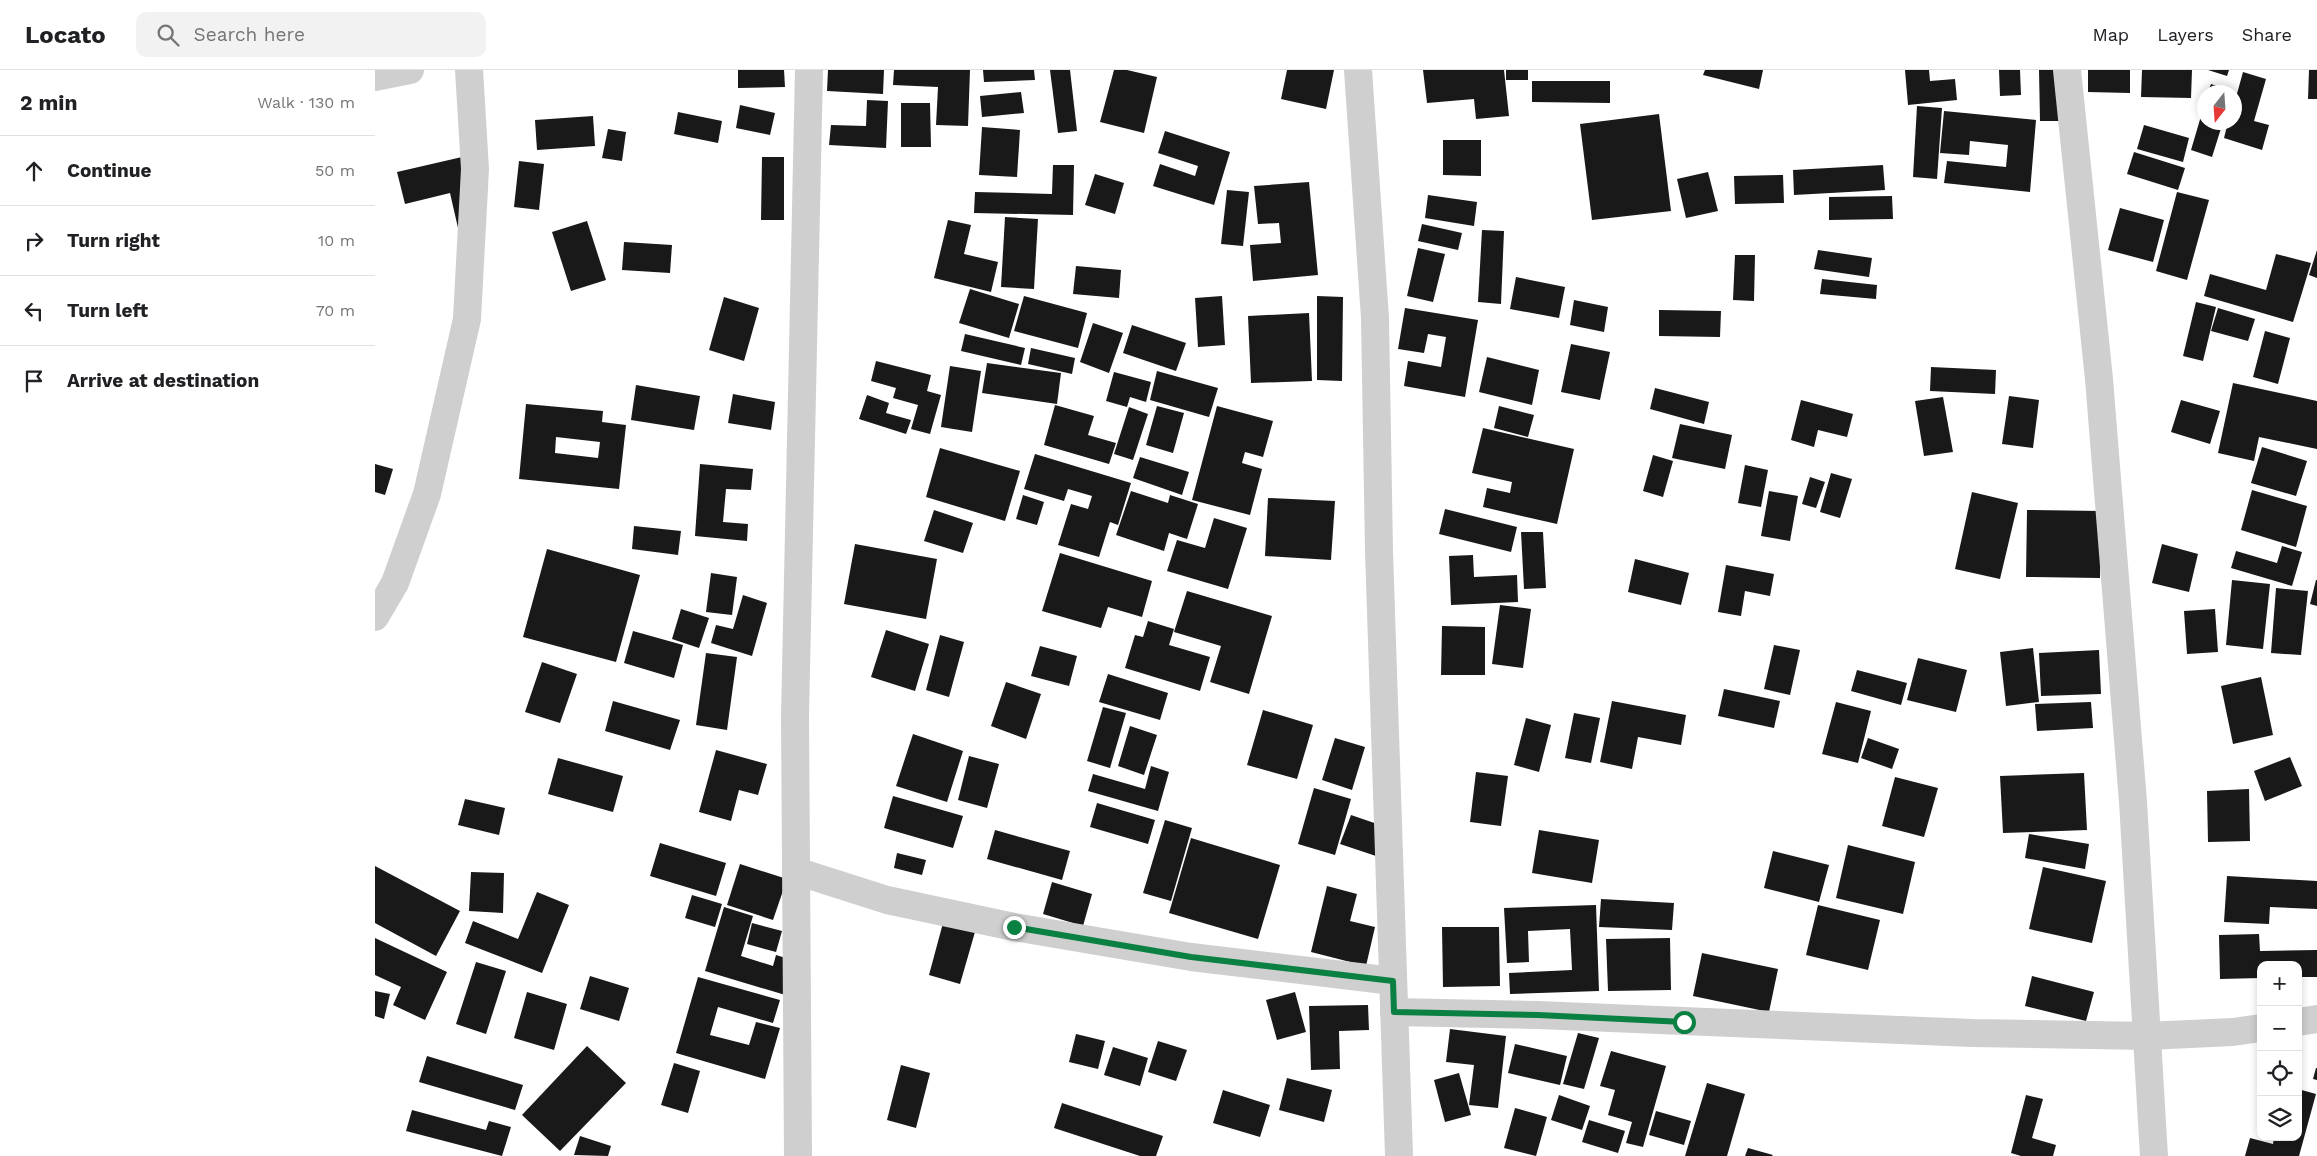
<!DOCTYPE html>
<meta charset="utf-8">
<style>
body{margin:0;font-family:"Work Sans",sans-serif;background:#f2f2f2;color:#202124}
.controls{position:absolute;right:15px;bottom:15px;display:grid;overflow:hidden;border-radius:10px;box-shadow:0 2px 8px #0003}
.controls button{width:45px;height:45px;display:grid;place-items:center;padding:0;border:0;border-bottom:1px solid #e0e0e0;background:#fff;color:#202124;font:25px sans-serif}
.compass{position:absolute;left:1822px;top:15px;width:45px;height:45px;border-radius:50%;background:#fff;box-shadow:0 2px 8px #0003;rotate:197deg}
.stop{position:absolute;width:15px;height:15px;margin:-11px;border:4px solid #0b8043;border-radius:50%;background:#fff}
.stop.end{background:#0b8043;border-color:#fff;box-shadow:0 1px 5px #0008}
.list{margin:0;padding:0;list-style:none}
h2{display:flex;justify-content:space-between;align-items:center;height:65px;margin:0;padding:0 20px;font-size:21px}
h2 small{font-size:16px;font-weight:400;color:#757577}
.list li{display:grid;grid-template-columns:32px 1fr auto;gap:15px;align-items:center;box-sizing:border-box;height:70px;padding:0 20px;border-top:1px solid #e0e0e0}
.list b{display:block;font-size:19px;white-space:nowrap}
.list em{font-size:16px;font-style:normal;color:#757577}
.icon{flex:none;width:28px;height:28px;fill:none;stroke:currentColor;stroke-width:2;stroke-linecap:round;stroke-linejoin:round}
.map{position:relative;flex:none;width:1942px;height:1086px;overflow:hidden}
header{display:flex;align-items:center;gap:30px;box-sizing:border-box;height:70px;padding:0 25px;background:#fff;border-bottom:1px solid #e0e0e0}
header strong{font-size:24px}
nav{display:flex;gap:28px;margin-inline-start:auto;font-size:18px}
.search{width:350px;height:45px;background:#f2f2f2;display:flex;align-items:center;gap:12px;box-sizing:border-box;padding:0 18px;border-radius:10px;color:#757577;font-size:19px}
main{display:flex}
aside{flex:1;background:#fff}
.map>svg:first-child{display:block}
.building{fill:#191919;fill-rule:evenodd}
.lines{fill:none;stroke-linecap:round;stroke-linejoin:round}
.minor{stroke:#cfcfcf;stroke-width:28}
.route{stroke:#0b8043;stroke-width:6}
</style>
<header>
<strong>Locato</strong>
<div class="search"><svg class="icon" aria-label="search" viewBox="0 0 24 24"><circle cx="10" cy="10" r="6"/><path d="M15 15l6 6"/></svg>Search here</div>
<nav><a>Map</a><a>Layers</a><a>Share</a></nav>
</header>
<main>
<aside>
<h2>2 min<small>Walk · 130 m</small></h2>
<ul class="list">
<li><svg class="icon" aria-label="ahead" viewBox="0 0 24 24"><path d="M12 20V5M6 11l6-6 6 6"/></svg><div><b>Continue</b></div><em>50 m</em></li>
<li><svg class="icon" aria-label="right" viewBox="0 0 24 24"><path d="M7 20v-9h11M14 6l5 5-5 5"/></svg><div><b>Turn right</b></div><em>10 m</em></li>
<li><svg class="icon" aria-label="left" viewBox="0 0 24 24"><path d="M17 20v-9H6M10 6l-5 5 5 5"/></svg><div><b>Turn left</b></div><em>70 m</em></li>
<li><svg class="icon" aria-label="arrive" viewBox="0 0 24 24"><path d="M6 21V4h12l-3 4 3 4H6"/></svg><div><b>Arrive at destination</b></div></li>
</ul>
</aside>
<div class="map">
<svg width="1942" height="1086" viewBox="0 0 1942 1086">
<rect width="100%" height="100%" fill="#fff"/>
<!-- building -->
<g class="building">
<path d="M363,0h46l1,17 -47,1z"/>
<path d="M453,0h56l-1,24 -56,-3z"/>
<path d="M519,0h76l-2,56 -32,-1 2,-38 -45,-2z"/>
<path d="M608,0h51l1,10 -51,2z"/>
<path d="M675,0h20l7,61 -19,2z"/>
<path d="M739,0h13l30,7 -13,56 -44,-11z"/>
<path d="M912,0h47l-8,39 -45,-10z"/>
<path d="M1048,0h81l5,46 -33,3 -2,-20 -47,4z"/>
<rect x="1131" y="0" width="22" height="10"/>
<path d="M1330,0h58l-4,19 -56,-14z"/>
<path d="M1530,0h24l1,11 25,-2 2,21 -49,5z"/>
<path d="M1624,0h21l1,25 -21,1z"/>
<path d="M1664,0h25l1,51h-25z"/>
<path d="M1713,0h42v23l-42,-1z"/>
<path d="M1767,0h50l-1,28 -50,-1z"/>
<path d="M1833,0h21l-2,6z"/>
<path d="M1934,0h8v29h-9z"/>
<path d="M1868,2l23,7 -12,42 15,4 -7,25 -38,-12 4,-16h7v-21z"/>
<path d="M1157,11h78v22l-78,-1z"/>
<path d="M1836,14l21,7v1h-24z"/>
<path d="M646,22l3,21 -42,4 -2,-21z"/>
<path d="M492,30l21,1 -2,47 -57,-3 2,-20 35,1z"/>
<path d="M526,33h29l1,44h-30z"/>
<path d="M365,35l35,8 -5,22 -34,-7z"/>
<path d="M1542,36l25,2 -5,71 -24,-2z"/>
<path d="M1829,36l1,16h18l-11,35 -21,-7z"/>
<path d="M1569,41l92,9 -6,72 -86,-9 3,-22 59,6 2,-22 -38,-4 -1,14 -29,-2z"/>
<path d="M303,42l44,9 -4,22 -44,-9z"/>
<path d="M1284,44l12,97 -79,9 -12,-96z"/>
<path d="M218,46l2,30 -58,4 -2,-30z"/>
<path d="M1769,55l45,13 -6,24 -46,-13z"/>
<path d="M607,57l38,3 -3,47 -38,-2z"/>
<path d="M233,59l18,3 -4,29 -20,-3z"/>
<path d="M790,61l65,21 -16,53 -61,-19 7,-22 35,12 3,-10 -40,-13z"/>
<path d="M1068,70h38v36l-38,-1z"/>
<path d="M1759,82l51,16 -7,22 -51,-16z"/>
<path d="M87,87l-1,84 -11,-48 -45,11 -8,-32z"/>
<path d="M387,87h22v63h-23z"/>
<path d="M144,91l25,3 -5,46 -25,-3z"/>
<path d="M678,95h21l-1,50 -99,-2 1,-21 77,2z"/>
<path d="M1508,95l2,25 -91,5 -1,-25z"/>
<path d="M1333,102l10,39 -32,7 -9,-39z"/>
<path d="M720,104l29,9 -9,31 -30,-9z"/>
<path d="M1408,105l1,28 -49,1 -1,-28z"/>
<path d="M934,112l9,93 -65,6 -3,-36 31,-2 -2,-20 -21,1 -4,-38z"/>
<path d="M852,120l22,2 -6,54 -22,-2z"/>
<path d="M1802,122l32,8 -22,80 -31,-9z"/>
<path d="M1053,125l49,7 -3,24 -49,-8z"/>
<path d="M1517,126l1,23 -64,1v-23z"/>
<path d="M1745,138l44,12 -11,42 -45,-12z"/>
<path d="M630,147l33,2 -4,70 -33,-2z"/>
<path d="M573,150l23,5 -7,29 34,8 -7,30 -57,-14z"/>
<path d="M212,151l19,59 -35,11 -19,-59z"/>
<path d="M1047,154l40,9 -4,17 -40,-9z"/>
<path d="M1107,160l22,1 -3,73 -23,-2z"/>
<path d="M249,172l48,3 -2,28 -48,-3z"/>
<path d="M1043,178l27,6 -12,48 -26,-6z"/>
<path d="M1443,180l54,8 -3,19 -55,-8z"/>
<path d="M1942,180v28l-8,-3z"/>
<path d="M1901,184l35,9 -18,59 -89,-26 6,-22 56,16z"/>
<path d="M1360,185h20l-1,46 -21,-1z"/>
<path d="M701,196l45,4 -2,28 -46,-4z"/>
<path d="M1141,207l49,10 -6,31 -49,-9z"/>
<path d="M1447,209l55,6 -1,14 -56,-5z"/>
<path d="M595,219l49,15 -10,34 -50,-15z"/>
<path d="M649,226l63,17 -9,35 -64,-17z"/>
<path d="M847,226l3,49 -27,2 -3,-49z"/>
<path d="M942,226l26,1 -1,84 -25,-1z"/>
<path d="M349,227l35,11 -15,53 -35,-11z"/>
<path d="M1199,230l34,7 -4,25 -34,-7z"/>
<path d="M1821,232l20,5 -13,54 -20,-5z"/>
<path d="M1030,238l73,12 -13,77 -61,-11 4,-25 33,6 5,-30 -18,-3 -4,19 -26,-4z"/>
<path d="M1843,238l37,11 -7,22 -37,-10z"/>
<path d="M1284,240l62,1 -1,26 -61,-1z"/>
<path d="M934,243l3,68 -61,2 -3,-67z"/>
<path d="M718,253l30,10 -14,40 -29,-11z"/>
<path d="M757,255l54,18 -10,28 -53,-18z"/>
<path d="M1890,261l25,7 -12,46 -25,-7z"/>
<path d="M590,264l60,14 -4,17 -60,-14z"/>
<path d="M1196,274l39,8 -10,48 -39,-8z"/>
<path d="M656,278l44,10 -3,16 -44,-10z"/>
<path d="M1112,287l52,13 -7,35 -53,-13z"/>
<path d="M501,291l55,14 -4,16 14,4 -11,39 -19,-5 7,-24 -25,-7 3,-10 -25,-7z"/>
<path d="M612,293l74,10 -4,31 -75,-11z"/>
<path d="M575,296l31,5 -9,61 -31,-5z"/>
<path d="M1556,297l65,3 -1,24 -65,-3z"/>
<path d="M782,301l61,17 -9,29 -59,-17z"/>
<path d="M739,302l37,10 -5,20 -16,-5 -3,10 -21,-6z"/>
<path d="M1858,313l84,18v48l-58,-12 -5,24 -36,-8z"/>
<path d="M261,315l64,11 -6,34 -63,-10z"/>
<path d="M1280,318l54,14 -5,22 -54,-15z"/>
<path d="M358,324l42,8 -4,28 -43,-7z"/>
<path d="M492,325l22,8 -3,10 25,7 -5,14 -47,-15z"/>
<path d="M1634,326l30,4 -6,48 -31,-4z"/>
<path d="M1568,327l10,55 -29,4 -9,-55z"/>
<path d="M1426,330l52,14 -6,23 -29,-7 -4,17 -23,-7z"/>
<path d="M1806,330l39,11 -10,33 -39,-12z"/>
<path d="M151,334l77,7 -1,11 24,3 -7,64 -100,-10zM181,367l44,5 -2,16 -43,-5z"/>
<path d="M680,335l39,11 -6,19 28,8 -7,21 -65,-19z"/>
<path d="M782,336l27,7 -11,40 -27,-8z"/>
<path d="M842,336l56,15 -10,36 -18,-5 -3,11 20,6 -12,46 -58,-15z"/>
<path d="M1124,336l35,9 -6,22 -34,-9z"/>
<path d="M754,337l19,7 -15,46 -19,-6z"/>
<path d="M1305,354l52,11 -7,34 -53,-11z"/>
<path d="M1108,358l91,21 -17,75 -74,-17 4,-19 23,5 2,-11 -40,-9z"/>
<path d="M1887,377l45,14 -11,35 -45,-13z"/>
<path d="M565,378l80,23 -15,50 -79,-24z"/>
<path d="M660,384l96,29 -13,42 -8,-3 -11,35 -41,-12 13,-41 17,5 4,-13 -24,-7 -4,12 -40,-12z"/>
<path d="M1278,385l20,6 -10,36 -20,-6z"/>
<path d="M765,387l49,15 -7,23 -49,-17z"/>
<path d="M0,394l18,5 -8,26 -10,-3z"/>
<path d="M325,394l53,5 -2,21 -25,-1 -3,33 25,2 -1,17 -52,-5z"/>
<path d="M1370,395l23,5 -7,37 -23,-4z"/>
<path d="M1456,403l21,6 -12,39 -20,-6z"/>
<path d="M1435,407l15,5 -9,26 -14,-4z"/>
<path d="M1877,420l55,16 -11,41 -55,-17z"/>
<path d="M756,421l37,12 2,-8 28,9 -11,35 -18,-6 -5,18 -48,-16z"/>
<path d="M1394,421l29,5 -8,45 -29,-5z"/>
<path d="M1597,422l46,11 -18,76 -45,-10z"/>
<path d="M648,425l21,7 -7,23 -21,-6z"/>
<path d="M893,428l67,3 -4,59 -66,-4z"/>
<path d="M1070,439l72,18 -6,25 -72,-18z"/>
<path d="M559,440l39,13 -10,30 -39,-12z"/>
<path d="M1652,440l74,1 -1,67 -74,-1z"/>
<path d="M839,448l33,10 -19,61 -61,-18 10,-31 28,8z"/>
<path d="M259,456l47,5 -3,24 -46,-6z"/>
<path d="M1146,462h22l3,56 -22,1z"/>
<path d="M480,474l82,15 -11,60 -82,-15z"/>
<path d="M1787,474l36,10 -9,38 -37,-9z"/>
<path d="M1907,476l20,6 -10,34 -61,-18 5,-17 41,12z"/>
<path d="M172,479l93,26 -24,87 -93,-25z"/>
<path d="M685,483l92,28 -10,36 -34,-10 -7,21 -59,-17z"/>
<path d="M1098,485l1,22 43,-2 1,27 -67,3 -2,-49z"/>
<path d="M1260,489l54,14 -8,32 -53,-13z"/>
<path d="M1351,495l48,9 -4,22 -25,-5 -4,25 -23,-4z"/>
<path d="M336,503l26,4 -5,38 -26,-3z"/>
<path d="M1857,510l38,4 -7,65 -37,-4z"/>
<path d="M1941,510h1v26l-7,-2z"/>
<path d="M1901,518l32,3 -7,64 -30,-2z"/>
<path d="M812,521l85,25 -23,78 -39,-12 11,-36 -47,-14z"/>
<path d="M368,525l24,8 -15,53 -41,-13 5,-18 17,4z"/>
<path d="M1125,535l31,4 -8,59 -31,-4z"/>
<path d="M306,539l28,9 -10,30 -27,-9z"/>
<path d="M1840,539l3,43 -31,2 -3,-43z"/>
<path d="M773,551l26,8 -5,16 41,12 -10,34 -75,-23 10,-33 8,2z"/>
<path d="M1067,556l43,1v48h-44z"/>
<path d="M511,560l43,14 -14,47 -44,-14z"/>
<path d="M258,561l50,14 -9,33 -50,-15z"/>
<path d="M565,565l24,7 -15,55 -23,-7z"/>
<path d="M1399,575l26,5 -10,45 -26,-6z"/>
<path d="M665,576l37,10 -8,30 -38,-10z"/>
<path d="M1658,578l6,54 -33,4 -6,-54z"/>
<path d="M1724,580l2,44 -60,2 -2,-43z"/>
<path d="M331,583l31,4 -10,73 -31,-5z"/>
<path d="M1543,588l49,12 -11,42 -49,-12z"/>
<path d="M167,592l35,12 -17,49 -35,-11z"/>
<path d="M1482,600l50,13 -6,22 -50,-14z"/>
<path d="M733,604l60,19 -8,27 -61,-18z"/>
<path d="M1886,607l12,58 -40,9 -12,-58z"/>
<path d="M631,612l35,12 -15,45 -35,-13z"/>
<path d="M1349,619l56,12 -6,27 -56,-12z"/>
<path d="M238,631l67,19 -10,30 -65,-19z"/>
<path d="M1237,631l74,14 -5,30 -43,-8 -6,32 -32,-7z"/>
<path d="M1461,632l35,9 -13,52 -36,-9z"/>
<path d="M1716,632l2,26 -56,3 -2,-27z"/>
<path d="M728,637l23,6 -16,55 -23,-7z"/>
<path d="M888,640l50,15 -16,54 -50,-14z"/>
<path d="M1199,643l26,5 -9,45 -26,-5z"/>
<path d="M1151,648l25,7 -12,47 -25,-7z"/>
<path d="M755,656l27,9 -13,40 -26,-9z"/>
<path d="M538,664l50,17 -16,51 -51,-16z"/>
<path d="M960,668l30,9 -13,43 -30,-10z"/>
<path d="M1493,668l31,11 -7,20 -31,-11z"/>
<path d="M341,680l51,14 -9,31 -19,-5 -8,31 -32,-9z"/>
<path d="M594,686l30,8 -12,44 -29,-8z"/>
<path d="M1915,687l12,29 -37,15 -11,-30z"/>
<path d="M183,688l65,18 -10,36 -65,-18z"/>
<path d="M776,696l18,6 -11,39 -70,-20 5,-17 52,15z"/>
<path d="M1101,702l32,4 -7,50 -31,-4z"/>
<path d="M1709,703l3,57 -84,3 -3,-57z"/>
<path d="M1520,707l43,11 -14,49 -42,-11z"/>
<path d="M939,718l37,11 -16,56 -37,-11z"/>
<path d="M1874,719l1,52 -42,1 -1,-51z"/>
<path d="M518,726l70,20 -10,32 -69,-20z"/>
<path d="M90,729l40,9 -6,27 -41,-10z"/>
<path d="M722,733l58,17 -7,24 -58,-17z"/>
<path d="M976,745l35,12 -10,29 -36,-12z"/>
<path d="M790,750l27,8 -21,73 -28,-8z"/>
<path d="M620,760l75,21 -8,29 -75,-21z"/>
<path d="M1164,760l60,10 -7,43 -60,-10z"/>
<path d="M1654,764l60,10 -4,25 -60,-11z"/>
<path d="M816,768l89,27 -22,74 -89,-26z"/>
<path d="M285,773l66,20 -10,33 -66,-20z"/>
<path d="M1473,775l67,17 -12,52 -67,-16z"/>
<path d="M1398,781l56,14 -10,37 -55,-14z"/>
<path d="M522,783l29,7 -4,15 -28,-7z"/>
<path d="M365,794l47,15 -14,41 -46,-15z"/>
<path d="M0,796l85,45 -24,45 -61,-33z"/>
<path d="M1668,797l63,14 -14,62 -63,-14z"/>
<path d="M96,802l33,1 -1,40 -34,-2z"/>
<path d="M1852,806l90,5v28l-47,-2 -1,17 -45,-2z"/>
<path d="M677,812l40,12 -9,32 -40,-12z"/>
<path d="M952,816l30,8 -7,27 25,6 -9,39 -55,-14z"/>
<path d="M162,822l32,13 -27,68 -77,-30 8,-22 45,18z"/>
<path d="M317,825l30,9 -7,23 -30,-9z"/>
<path d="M1226,829l73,4 -2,27 -73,-3z"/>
<path d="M1221,835l3,86 -89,3 -1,-21 63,-3 -2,-41 -42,2 1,31 -22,1 -3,-55z"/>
<path d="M1443,835l62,15 -12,50 -62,-15z"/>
<path d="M349,837l29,9 -12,40 32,10 3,-11 26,8 -10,34 -87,-26z"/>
<path d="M377,853l30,8 -6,21 -29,-8z"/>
<path d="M568,853l32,9 -15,52 -31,-9z"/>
<path d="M1067,857h57l1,59 -57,1z"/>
<path d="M1884,864l1,17 57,-1v27h-19v-12h-37v13l-41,1 -1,-44z"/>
<path d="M0,868l72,34 -22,48 -32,-15 8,-18 -26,-12z"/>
<path d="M1295,868l1,52 -63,1 -2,-52z"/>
<path d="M1327,883l76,16 -9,43 -76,-16z"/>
<path d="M101,892l30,9 -20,63 -30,-10z"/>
<path d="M215,906l39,12 -10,33 -39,-12z"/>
<path d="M1657,906l62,16 -8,29 -61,-15z"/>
<path d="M323,907l82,23 -7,23 -55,-16 -8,28 39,10 7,-23 24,6 -15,51 -89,-26z"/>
<path d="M0,921l15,3 -6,25 -9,-3z"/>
<path d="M152,922l40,12 -13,46 -40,-12z"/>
<path d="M920,922l11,40 -29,8 -11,-40z"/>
<path d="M993,935l1,25 -30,1 1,38 -29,1 -2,-64z"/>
<path d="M1075,959l56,7 -8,72 -29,-3 5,-40 -28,-3z"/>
<path d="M1203,963l21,5 -15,51 -21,-5z"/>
<path d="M701,964l29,7 -7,28 -29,-7z"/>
<path d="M783,971l29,9 -11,31 -28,-9z"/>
<path d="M1140,974l52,12 -7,29 -52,-12z"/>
<path d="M212,976l39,37 -66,68 -38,-36z"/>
<path d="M738,977l35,11 -8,28 -36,-11z"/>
<path d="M1236,981l55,15 -23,81 -17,-4 6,-21 -24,-7 7,-25 -15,-4z"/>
<path d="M52,986l96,29 -8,25 -96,-28z"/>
<path d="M299,993l26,8 -12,42 -27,-8z"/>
<path d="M526,995l29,8 -14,55 -29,-8z"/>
<path d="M1941,998h1v12l-4,-1z"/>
<path d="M1084,1003l12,42 -26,7 -11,-42z"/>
<path d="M912,1008l45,12 -8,32 -45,-12z"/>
<path d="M1332,1013l38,11 -18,62h-42z"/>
<path d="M1923,1019l18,5 -17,62h-54l5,-18 23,6 1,-7h24z"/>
<path d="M848,1020l47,15 -10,32 -47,-14z"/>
<path d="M1184,1025l31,11 -8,24 -31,-10z"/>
<path d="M1651,1025l17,4 -11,39 24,7 -3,11h-32l-10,-3z"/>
<path d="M687,1033l101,33 -7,20h-16l-86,-28z"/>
<path d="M1140,1038l32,9 -11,39 -32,-8z"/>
<path d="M37,1040l74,20 3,-9 22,6 -9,29 -96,-25z"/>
<path d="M1281,1041l35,10 -7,24 -35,-10z"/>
<path d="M1214,1050l36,11 -7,22 -36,-11z"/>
<path d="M205,1066l31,10 -3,10 -34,-1z"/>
<path d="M1373,1078l25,7 -1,1h-27z"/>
</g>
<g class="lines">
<!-- minor -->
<g class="minor">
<path d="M983,0l17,248 4,233 20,605"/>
<path d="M1692,0l32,309 34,423 21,354"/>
<path d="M0,7l35,-7"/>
<path d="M0,547l20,-34 32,-89 40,-175 8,-150 -6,-99"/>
<path d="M421,801l91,29 127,27 177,30 202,24"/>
<path d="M1019,942l144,3 434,18 175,3 86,-4 28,-4"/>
<path d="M1923,952l19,-3"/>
<path d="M423,1086l-3,-440 14,-646"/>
</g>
</g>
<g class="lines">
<!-- route -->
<path class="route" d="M639,857l177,30 202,24 1,31 144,3 146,7"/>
</g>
</svg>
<div class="controls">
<button>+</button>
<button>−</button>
<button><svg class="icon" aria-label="locate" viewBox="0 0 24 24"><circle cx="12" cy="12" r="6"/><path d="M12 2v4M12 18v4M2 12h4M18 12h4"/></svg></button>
<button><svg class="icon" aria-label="layers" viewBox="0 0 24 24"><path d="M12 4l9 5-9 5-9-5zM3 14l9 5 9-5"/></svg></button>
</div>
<svg class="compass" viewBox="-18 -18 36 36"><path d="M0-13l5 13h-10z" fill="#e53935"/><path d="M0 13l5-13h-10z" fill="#757577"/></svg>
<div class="stop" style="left:1309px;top:952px"></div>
<div class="stop end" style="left:639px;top:857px"></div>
</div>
</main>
